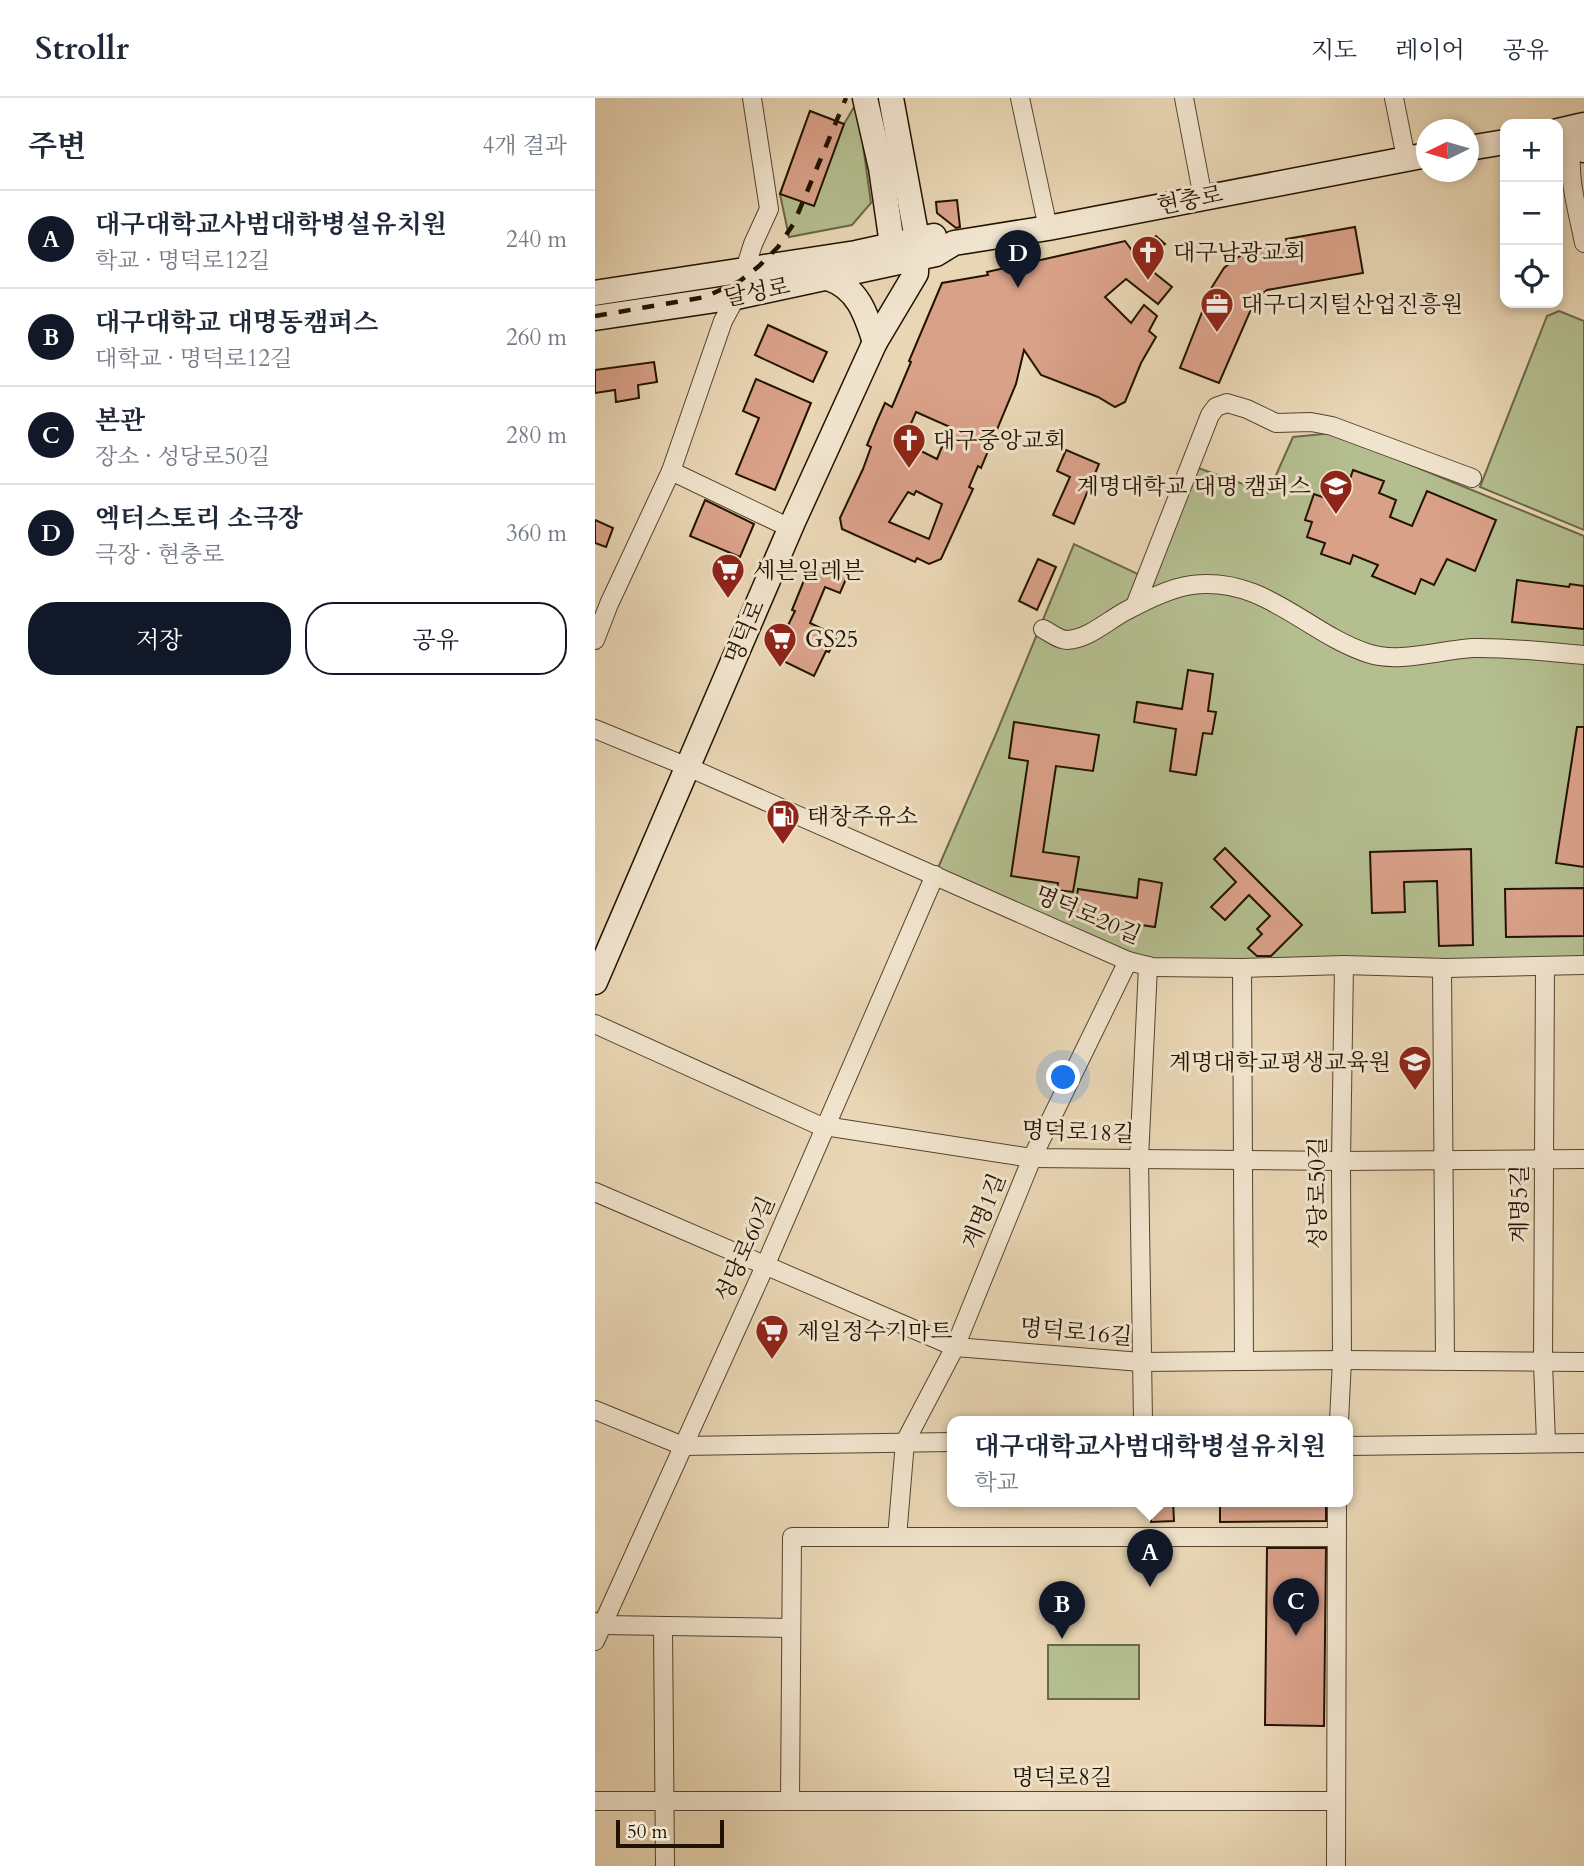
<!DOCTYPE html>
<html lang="ko">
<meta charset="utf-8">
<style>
body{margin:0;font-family:Cardo,"Noto Serif KR",serif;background:#f2f2f3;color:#1f2937}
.controls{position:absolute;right:21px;top:21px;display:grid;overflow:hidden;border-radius:14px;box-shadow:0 4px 10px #0003}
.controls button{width:63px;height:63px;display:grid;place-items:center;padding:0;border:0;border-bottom:2px solid #e0e1e3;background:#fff;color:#1f2937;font:35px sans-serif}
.compass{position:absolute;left:821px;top:21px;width:63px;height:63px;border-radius:50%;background:#fff;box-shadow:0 4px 10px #0003;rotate:265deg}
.scale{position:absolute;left:21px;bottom:18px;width:108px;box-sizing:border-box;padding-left:7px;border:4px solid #221301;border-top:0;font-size:19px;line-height:24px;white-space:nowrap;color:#221301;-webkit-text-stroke:5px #f1e4ce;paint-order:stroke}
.you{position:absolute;left:469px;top:980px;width:24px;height:24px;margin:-18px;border:5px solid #fff;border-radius:50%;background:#1a73e8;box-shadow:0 0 0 10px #1a73e833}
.badge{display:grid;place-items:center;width:46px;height:46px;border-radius:50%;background:#111827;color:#fff;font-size:23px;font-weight:700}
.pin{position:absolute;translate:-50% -58px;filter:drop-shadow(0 2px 4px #0008)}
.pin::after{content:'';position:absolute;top:37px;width:24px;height:21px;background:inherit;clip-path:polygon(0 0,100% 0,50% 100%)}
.popup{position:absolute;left:352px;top:1318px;width:406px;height:91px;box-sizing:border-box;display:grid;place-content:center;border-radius:14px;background:#fff;filter:drop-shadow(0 2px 5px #0005);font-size:23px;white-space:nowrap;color:#747a83}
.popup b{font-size:26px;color:#1f2937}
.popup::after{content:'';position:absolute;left:50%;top:100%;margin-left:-14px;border:14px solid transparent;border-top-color:#fff}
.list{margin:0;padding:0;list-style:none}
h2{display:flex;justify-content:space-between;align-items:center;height:91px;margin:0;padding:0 28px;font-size:30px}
h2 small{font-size:23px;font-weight:400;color:#747a83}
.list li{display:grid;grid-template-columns:46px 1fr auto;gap:21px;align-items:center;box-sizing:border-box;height:98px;padding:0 28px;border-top:2px solid #e0e1e3}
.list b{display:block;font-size:26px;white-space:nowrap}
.list p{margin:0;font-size:23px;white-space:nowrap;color:#747a83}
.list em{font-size:23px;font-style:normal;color:#747a83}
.actions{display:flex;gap:14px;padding:21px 28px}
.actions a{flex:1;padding:16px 0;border:2px solid #111827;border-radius:28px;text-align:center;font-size:24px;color:#111827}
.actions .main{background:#111827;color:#fff}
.icon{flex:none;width:38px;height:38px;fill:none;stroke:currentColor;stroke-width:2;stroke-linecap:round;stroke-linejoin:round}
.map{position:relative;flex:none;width:989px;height:1768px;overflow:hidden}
header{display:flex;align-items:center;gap:42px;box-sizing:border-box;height:98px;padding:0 35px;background:#fff;border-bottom:2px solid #e0e1e3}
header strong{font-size:33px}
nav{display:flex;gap:38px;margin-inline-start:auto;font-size:24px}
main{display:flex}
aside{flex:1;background:#fff}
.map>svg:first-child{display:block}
.green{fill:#b4be8f;stroke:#6b6848;stroke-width:2}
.building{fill:#daa189;stroke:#221301;stroke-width:2;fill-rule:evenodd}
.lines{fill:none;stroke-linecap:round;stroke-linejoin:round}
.street-casing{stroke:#54442e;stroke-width:20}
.secondary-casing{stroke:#221301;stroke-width:27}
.street{stroke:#f1e4ce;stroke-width:18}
.secondary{stroke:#f1e4ce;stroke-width:24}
.rail{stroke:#221301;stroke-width:4.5;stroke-dasharray:12 12;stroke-linecap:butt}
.labels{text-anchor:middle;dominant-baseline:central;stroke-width:6;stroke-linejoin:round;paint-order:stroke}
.street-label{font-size:23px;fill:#221301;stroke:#f1e4ce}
.poi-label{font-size:23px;fill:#221301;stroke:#f1e4ce;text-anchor:start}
</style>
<header>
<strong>Strollr</strong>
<nav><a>지도</a><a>레이어</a><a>공유</a></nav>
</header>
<main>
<aside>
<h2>주변<small>4개 결과</small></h2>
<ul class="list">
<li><span class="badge">A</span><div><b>대구대학교사범대학병설유치원</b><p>학교 · 명덕로12길</p></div><em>240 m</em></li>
<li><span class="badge">B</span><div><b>대구대학교 대명동캠퍼스</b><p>대학교 · 명덕로12길</p></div><em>260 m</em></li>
<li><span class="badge">C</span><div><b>본관</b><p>장소 · 성당로50길</p></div><em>280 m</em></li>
<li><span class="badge">D</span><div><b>엑터스토리 소극장</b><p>극장 · 현충로</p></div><em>360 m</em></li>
</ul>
<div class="actions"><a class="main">저장</a><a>공유</a></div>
</aside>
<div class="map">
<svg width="989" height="1768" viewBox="0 0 989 1768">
<rect width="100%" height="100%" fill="#e9d6b4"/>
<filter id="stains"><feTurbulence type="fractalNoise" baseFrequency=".00286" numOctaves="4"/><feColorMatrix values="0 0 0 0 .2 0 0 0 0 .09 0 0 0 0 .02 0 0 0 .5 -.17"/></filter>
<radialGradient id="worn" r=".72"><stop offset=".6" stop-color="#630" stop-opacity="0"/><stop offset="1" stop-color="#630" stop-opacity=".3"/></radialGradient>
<!-- green -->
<g class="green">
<path d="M262,4l14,101 -19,22 -63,12 -9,-43 30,-83 34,13z"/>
<path d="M964,213l25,10v209l-104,-43 67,-171z"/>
<path d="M738,335l251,103v429l-436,1 -213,-91 61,-141 78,-190 72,34 44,-113 78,28 25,-56z"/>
<rect x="453" y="1547" width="91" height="54"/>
</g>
<!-- building -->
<g class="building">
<path d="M215,13l34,13 -30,82 -34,-12z"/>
<path d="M362,102l3,27 -4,1 -19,-15 -1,-11z"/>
<path d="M760,129l8,46 -96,17 -12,10 -36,83 -39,-15 32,-81 12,-19 11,-9 14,-8 38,-7 -1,-5z"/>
<path d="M561,138l9,8 -24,18 31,25 -14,17 -32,-25 -21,18 26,26 13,-18 13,11 -8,15 7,6 -15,26 -16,39 -10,5 -17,-10 -57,-22 -17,-25 -8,34 -35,84 -3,-2 -9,21 4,2 -32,70 -12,5 -12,-6 -2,4 -73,-33 -2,-11 23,-49 8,-22 -4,-2 10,-24 8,-18 7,4 19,-45 -2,-1 33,-78 46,-8 -1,-3 138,-31 9,12zM321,314l34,15 -13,32 -34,-17zM321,393l26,13 -13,35 -40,-17 19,-30 6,3z"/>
<path d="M173,227l59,27 -14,30 -58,-27z"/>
<path d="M59,264l3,20 -19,3 1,13 -23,4 -1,-12 -20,3v-23z"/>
<path d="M161,281l55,24 -36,87 -39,-16 23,-56 -16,-7z"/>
<path d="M471,352l33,14 -25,60 -21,-9 17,-38 -13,-6z"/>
<path d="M758,372l31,11 -5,12 17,7 -6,17 22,9 15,-35 69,29 -21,51 -28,-12 -13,26 -13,-6 -6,15 -43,-18 6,-11 -25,-10 -3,9 -29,-10 4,-11 -18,-6 5,-15 -7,-2 9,-26 11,4 9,-25 16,6z"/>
<path d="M110,402l49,24 -14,33 -50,-21z"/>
<path d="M0,422l18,8 -7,19 -11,-4z"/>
<path d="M443,461l18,8 -19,43 -18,-9z"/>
<path d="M227,463l27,11 -9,21 -15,-6 -15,36 27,13 -8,16 -3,-1 -12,25 -41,-20 22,-45 -3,-1 17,-42z"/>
<path d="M922,482l52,7 1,-3 14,2v43l-72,-7z"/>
<path d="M593,572l25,4 -5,37 8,1 -4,22 -9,-1 -7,42 -26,-4 6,-42 -42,-7 3,-20 45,7z"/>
<path d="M419,624l85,13 -6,36 -37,-5 -13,86 36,5 -6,35 -16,-2 1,-7 -47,-7 17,-115 -19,-3z"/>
<path d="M982,629h7v140l-28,-4z"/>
<path d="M630,750l77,77 -31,31h-14l-9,-8 14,-14 -5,-5 13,-13 -21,-21 -24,25 -14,-13 25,-25 -22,-23z"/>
<path d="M876,751l2,96 -34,1 -2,-65 -33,1 1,30 -33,1 -2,-61z"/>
<path d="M544,781l23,4 -7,44 -81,-12 4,-26 59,9z"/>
<path d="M989,790v48l-78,1 -1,-48z"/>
<path d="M556,1403h22l1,20 -23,1z"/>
<path d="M625,1403h106v20l-106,1z"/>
<path d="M672,1450h59l-2,178 -59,-1z"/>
</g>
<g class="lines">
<defs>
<g id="street">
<path d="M425,0l28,130"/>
<path d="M589,0l19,100"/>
<path d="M799,0l12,60"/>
<path d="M977,47c-5,33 6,66 12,98"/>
<path d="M76,373l119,57"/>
<path d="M540,508l75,-191 6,-8 11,-4 20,6 29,14 35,-1 21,4 140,52"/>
<path d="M448,531c8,4 16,11 24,11 21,-1 39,-18 57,-28 20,-11 45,-24 68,-27 72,-9 113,47 175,68 32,11 72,-3 106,-5 36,-1 74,4 111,7"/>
<path d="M0,542l14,-36 62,-133 52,-150 13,-24 17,-53 16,-35 -17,-111"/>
<path d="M0,631l93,38 440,194 24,6 90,1 102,-3 102,3 138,-3"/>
<path d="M950,868l-2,397 3,79"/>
<path d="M647,870l2,392"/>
<path d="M847,870l3,393"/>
<path d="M0,926l223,101 214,33 309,3 243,-2"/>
<path d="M0,1094l360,155 186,15 201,-2 242,2"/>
<path d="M0,1312l88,36 269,-4"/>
<path d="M548,1323l-4,-262 9,-193"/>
<path d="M744,1323l3,-61 -1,-199 3,-196"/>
<path d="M753,1348l236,-3"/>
<path d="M302,1439l8,-95 50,-95 77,-189 96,-197"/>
<path d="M0,1524l7,3 189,3"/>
<path d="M68,1529l2,239"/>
<path d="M0,1543l170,-375 170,-391"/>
<path d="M0,1703h740"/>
<path d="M195,1703l2,-264h545"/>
<path d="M741,1768l1,-365"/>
</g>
<g id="secondary">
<path d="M270,0l16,70 13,90"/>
<path d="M963,33l26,-6"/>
<path d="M963,42l26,10"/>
<path d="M874,50l36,-6"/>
<path d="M233,180c30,10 38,36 47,64"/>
<path d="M0,195l261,-40 78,-17"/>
<path d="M0,220l141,-21 200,-43 18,-11 94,-15 379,-73"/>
<path d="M0,884l198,-460 82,-180 41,-69 1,-34 -26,-141"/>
</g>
</defs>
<!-- street casing -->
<use href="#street" class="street-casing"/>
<!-- secondary casing -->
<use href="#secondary" class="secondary-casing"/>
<!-- street -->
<use href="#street" class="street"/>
<!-- secondary -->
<use href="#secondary" class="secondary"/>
<!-- rail -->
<path class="rail" d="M0,218l110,-19 35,-16 19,-15 19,-19 16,-24 52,-125"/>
</g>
<!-- icons -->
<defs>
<symbol id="church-pin" viewBox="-11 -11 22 30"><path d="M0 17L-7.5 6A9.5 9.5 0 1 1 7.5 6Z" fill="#8f2418" stroke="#f1e4ce"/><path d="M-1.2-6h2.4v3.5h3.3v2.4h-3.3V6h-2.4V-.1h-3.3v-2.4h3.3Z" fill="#fff"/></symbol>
<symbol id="office-pin" viewBox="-11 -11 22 30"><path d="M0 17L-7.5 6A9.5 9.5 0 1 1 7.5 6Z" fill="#8f2418" stroke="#f1e4ce"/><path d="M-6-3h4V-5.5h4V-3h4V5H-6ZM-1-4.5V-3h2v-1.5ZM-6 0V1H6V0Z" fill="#fff"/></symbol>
<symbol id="university-pin" viewBox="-11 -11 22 30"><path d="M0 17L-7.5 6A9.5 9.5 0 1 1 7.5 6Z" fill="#8f2418" stroke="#f1e4ce"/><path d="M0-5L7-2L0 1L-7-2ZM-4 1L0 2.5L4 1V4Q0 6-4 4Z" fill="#fff"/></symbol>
<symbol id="supermarket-pin" viewBox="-11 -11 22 30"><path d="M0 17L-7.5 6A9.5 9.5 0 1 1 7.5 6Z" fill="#8f2418" stroke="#f1e4ce"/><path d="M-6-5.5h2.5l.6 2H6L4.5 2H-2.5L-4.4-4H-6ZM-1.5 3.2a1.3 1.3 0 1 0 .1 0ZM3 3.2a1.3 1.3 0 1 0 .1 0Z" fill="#fff"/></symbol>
<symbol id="fuel-pin" viewBox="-11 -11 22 30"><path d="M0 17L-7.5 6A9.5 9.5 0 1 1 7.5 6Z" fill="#8f2418" stroke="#f1e4ce"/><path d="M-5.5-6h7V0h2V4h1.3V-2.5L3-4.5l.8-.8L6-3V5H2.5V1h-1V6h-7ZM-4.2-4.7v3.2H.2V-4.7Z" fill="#fff"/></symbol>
</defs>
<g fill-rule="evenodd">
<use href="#church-pin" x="534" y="135" width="38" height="52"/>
<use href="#office-pin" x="603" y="187" width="38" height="52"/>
<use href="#church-pin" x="295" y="323" width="38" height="52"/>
<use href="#university-pin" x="722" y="369" width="38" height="52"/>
<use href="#supermarket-pin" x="114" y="453" width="38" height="52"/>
<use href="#supermarket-pin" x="166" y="522" width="38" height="52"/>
<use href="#fuel-pin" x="169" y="699" width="38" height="52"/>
<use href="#university-pin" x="801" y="945" width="38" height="52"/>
<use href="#supermarket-pin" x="158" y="1214" width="38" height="52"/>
</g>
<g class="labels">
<!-- street labels -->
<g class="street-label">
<text transform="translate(595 102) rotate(-11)">현충로</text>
<text transform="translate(162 194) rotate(-11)">달성로</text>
<text transform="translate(150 534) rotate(-67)">명덕로</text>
<text transform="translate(493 817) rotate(23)">명덕로20길</text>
<text transform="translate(483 1034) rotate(2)">명덕로18길</text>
<text transform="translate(722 1095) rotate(-90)">성당로50길</text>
<text transform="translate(924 1106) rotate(-90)">계명5길</text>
<text transform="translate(389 1113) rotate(-68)">계명1길</text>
<text transform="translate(150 1151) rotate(-66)">성당로60길</text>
<text transform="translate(481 1234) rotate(5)">명덕로16길</text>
<text x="467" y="1679">명덕로8길</text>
</g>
<!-- poi labels -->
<g class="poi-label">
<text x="578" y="154">대구남광교회</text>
<text x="646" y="206">대구디지털산업진흥원</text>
<text x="338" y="342">대구중앙교회</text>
<text x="716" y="388" text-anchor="end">계명대학교 대명 캠퍼스</text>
<text x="158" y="472">세븐일레븐</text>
<text x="210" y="541">GS25</text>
<text x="212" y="718">태창주유소</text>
<text x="796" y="964" text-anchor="end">계명대학교평생교육원</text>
<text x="202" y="1233">제일정수기마트</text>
</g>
</g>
<rect width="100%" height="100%" filter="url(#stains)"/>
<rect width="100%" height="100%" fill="url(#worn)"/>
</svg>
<div class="controls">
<button>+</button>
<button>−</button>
<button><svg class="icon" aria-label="locate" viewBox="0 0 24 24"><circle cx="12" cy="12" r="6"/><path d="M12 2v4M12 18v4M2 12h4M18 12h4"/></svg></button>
</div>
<svg class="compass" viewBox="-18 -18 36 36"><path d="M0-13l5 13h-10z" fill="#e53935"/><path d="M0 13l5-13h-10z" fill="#747a83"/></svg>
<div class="scale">50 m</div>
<div class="you"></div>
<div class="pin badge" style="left:555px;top:1489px">A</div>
<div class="popup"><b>대구대학교사범대학병설유치원</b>학교</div>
<div class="pin badge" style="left:467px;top:1541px">B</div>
<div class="pin badge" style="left:701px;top:1538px">C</div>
<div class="pin badge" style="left:423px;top:190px">D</div>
</div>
</main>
